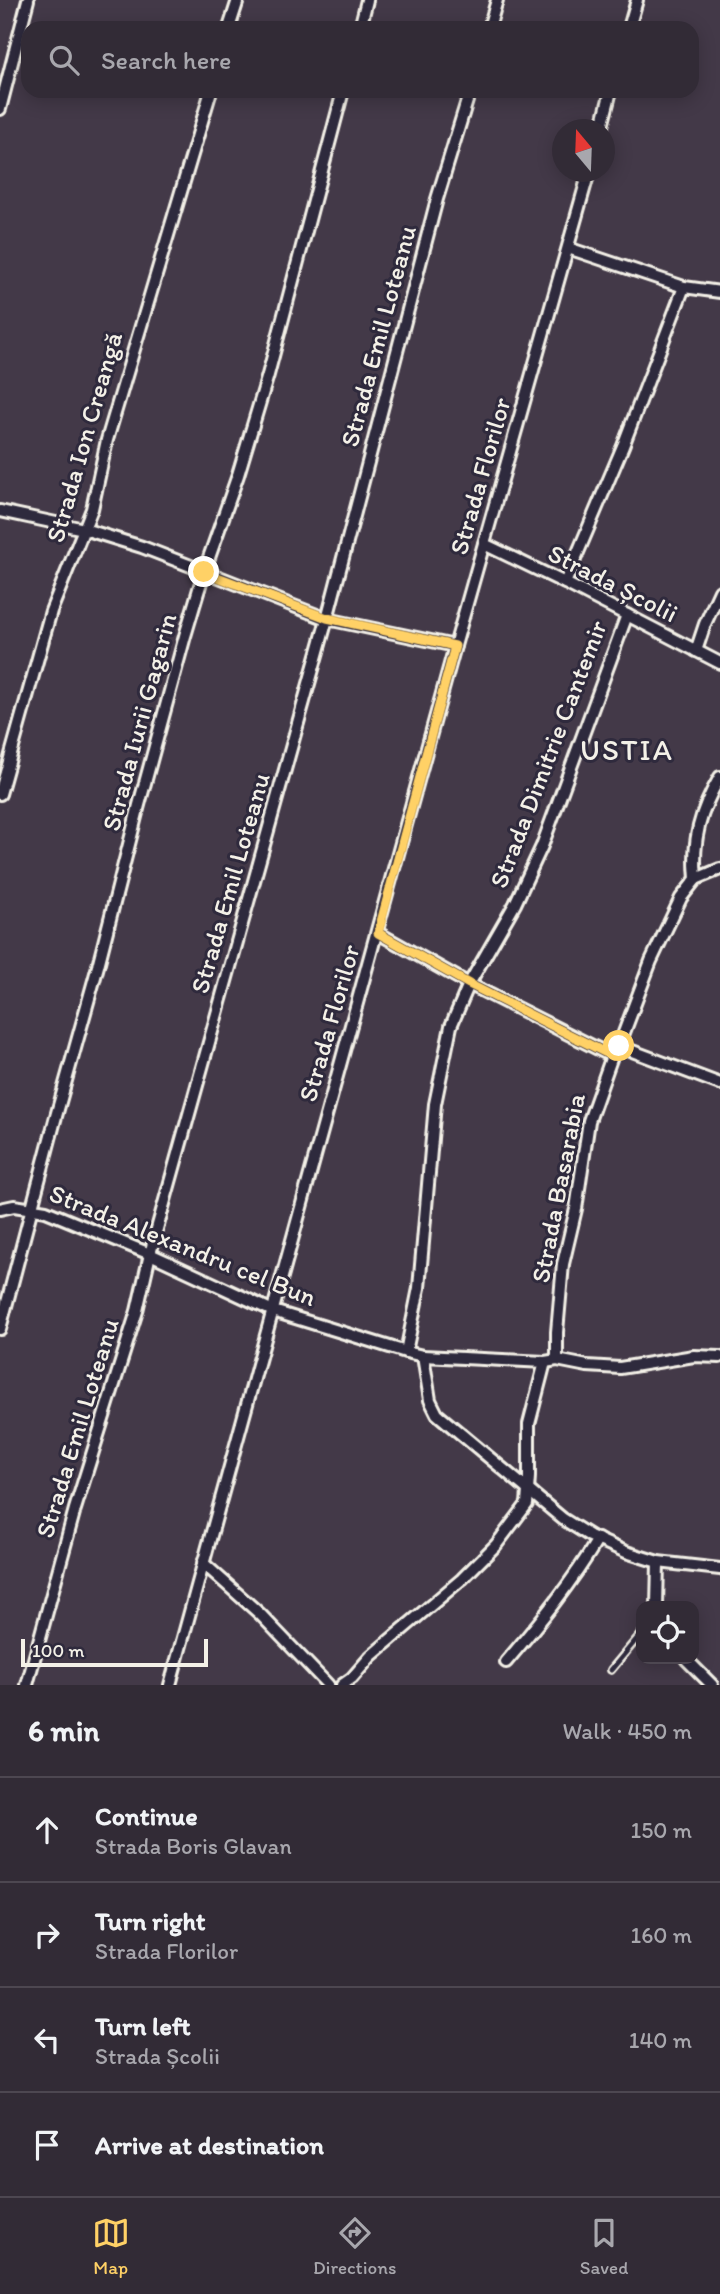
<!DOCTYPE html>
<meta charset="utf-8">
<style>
body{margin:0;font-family:Itim,sans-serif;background:#3a333e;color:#f1f3f6}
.controls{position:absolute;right:21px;bottom:21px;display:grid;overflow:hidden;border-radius:14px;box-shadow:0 4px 18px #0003}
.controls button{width:63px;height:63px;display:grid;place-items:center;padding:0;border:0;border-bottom:2px solid #4d4751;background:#322b36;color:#f1f3f6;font:35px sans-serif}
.compass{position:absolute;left:552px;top:119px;width:63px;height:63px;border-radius:50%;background:#322b36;box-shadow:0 4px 18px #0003;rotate:341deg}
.scale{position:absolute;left:21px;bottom:18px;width:187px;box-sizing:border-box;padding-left:7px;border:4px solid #f4f1e8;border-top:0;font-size:19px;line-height:24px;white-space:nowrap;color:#f4f1e8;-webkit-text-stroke:5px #2f2a3d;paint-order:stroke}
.stop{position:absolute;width:21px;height:21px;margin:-16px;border:5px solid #ffd166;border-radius:50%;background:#fff}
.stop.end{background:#ffd166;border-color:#fff;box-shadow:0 2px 7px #0008}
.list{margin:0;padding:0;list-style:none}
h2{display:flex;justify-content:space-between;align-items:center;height:91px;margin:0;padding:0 28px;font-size:30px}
h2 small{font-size:23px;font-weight:400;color:#a8a7ad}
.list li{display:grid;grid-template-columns:46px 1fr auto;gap:21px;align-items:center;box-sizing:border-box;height:105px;padding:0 28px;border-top:2px solid #4d4751}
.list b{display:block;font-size:26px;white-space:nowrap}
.list p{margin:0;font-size:23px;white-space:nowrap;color:#a8a7ad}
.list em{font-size:23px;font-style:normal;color:#a8a7ad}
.icon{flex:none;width:38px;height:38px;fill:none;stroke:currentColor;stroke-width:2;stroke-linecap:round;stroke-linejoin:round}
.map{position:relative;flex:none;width:720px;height:1685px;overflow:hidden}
.search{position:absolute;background:#322b36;box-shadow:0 4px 18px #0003;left:21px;right:21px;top:21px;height:77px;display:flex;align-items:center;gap:18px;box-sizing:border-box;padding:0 24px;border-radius:21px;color:#a8a7ad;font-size:26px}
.sheet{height:511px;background:#322b36}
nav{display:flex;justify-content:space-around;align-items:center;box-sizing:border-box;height:98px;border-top:2px solid #4d4751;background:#322b36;font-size:19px;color:#a8a7ad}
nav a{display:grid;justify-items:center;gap:4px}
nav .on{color:#ffd166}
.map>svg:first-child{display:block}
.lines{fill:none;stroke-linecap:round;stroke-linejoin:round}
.lane-casing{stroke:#f4f1e8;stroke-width:10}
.street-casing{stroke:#f4f1e8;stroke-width:16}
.lane{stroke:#2f2a3d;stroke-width:5}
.street{stroke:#2f2a3d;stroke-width:10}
.route{stroke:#ffd166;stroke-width:9}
.labels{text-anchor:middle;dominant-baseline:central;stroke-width:6;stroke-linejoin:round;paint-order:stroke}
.street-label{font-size:26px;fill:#f4f1e8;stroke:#2f2a3d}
.quarter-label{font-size:30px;letter-spacing:2px;fill:#f4f1e8;stroke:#2f2a3d}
</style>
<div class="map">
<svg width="720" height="1685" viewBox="0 0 720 1685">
<rect width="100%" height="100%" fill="#433948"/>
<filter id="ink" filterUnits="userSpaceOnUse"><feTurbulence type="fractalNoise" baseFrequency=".0143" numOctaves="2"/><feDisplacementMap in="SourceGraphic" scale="14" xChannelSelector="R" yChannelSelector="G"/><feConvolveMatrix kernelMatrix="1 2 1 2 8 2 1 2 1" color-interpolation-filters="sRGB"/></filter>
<g filter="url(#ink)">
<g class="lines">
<defs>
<path id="lane" d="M611,1670l30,-36"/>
<g id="street">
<path d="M229,28l9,-28"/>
<path d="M360,28l7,-28"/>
<path d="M489,28l8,-28"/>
<path d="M629,28l8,-28"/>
<path d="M0,109l28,-109"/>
<path d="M601,130l10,-39"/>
<path d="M568,248l116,39 36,5"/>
<path d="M0,511l84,18 58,18 185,72 128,27"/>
<path d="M484,544l81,39 155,80"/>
<path d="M565,583l58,-137 61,-159"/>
<path d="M696,651l9,-27 15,-33"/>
<path d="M0,794l51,-183 41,-102 15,-69 104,-349"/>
<path d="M696,879c-4,-39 4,-68 24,-102"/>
<path d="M378,933l91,51 143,72"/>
<path d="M619,1046l101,38"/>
<path d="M0,1209l14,-3 32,5 104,43 123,57 133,41 17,4 122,6 12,-2 30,6 33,2 74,-12 26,1"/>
<path d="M0,1329l55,-209 43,-154 41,-161 46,-169 19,-64 34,-97 30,-100 75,-284"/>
<path d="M406,1352l13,-64 16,-184 16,-78 18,-42 46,-80 27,-58 85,-231"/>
<path d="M423,1356l7,44 7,14 126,105 27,17 36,16 32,10 62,7"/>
<path d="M557,1360v-28l6,-68 13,-55 13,-88 23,-65 7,-10 32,-85 30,-63 15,-19 24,-10"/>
<path d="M203,1563l57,51 68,71"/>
<path d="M657,1606l1,-44"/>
<path d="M686,1659l26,26"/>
<path d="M506,1662c34,-40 65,-78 92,-123"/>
<path d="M27,1685l48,-176 62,-198 13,-57 177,-635 110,-420 33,-108"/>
<path d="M170,1685l285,-1039 134,-474"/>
<path d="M342,1685l10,-7 19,-22 91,-77 34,-34 31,-41 2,-27v-53l16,-62"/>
</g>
</defs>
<!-- lane casing -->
<use href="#lane" class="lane-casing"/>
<!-- street casing -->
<use href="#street" class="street-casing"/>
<!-- lane -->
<use href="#lane" class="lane"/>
<!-- street -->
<use href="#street" class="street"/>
</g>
</g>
<g class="lines" filter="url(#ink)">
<!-- route -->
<path class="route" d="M204,572l123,46 128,28 -77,287 91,51 143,72 7,-10"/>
</g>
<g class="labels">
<!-- street labels -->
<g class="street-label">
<text transform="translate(378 336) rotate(-75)">Strada Emil Loteanu</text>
<text transform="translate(84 437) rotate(-74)">Strada Ion Creangă</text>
<text transform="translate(480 476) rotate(-74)">Strada Florilor</text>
<text transform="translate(613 583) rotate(27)">Strada Școlii</text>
<text transform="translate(139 722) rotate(-75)">Strada Iurii Gagarin</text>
<text transform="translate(548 754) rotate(-69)">Strada Dimitrie Cantemir</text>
<text transform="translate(230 883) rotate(-74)">Strada Emil Loteanu</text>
<text transform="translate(329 1023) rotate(-74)">Strada Florilor</text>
<text transform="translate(558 1188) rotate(-79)">Strada Basarabia</text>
<text transform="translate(183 1245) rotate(22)">Strada Alexandru cel Bun</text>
<text transform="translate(77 1428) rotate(-73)">Strada Emil Loteanu</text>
</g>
<!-- quarter labels -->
<g class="quarter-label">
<text x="627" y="749">USTIA</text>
</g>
</g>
</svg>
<div class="controls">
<button><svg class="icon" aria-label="locate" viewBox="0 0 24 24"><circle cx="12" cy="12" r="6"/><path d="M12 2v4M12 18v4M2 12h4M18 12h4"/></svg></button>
</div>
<svg class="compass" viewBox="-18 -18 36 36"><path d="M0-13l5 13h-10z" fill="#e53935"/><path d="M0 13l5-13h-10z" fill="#a8a7ad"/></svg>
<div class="scale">100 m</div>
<div class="stop" style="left:619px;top:1046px"></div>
<div class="stop end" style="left:204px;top:572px"></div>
<div class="search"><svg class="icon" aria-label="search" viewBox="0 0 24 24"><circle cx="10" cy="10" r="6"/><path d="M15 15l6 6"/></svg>Search here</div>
</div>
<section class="sheet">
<h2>6 min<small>Walk · 450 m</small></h2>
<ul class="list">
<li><svg class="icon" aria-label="ahead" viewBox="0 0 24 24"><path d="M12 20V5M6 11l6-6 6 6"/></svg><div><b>Continue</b><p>Strada Boris Glavan</p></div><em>150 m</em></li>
<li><svg class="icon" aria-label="right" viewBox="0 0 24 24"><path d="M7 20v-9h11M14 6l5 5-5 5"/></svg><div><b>Turn right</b><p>Strada Florilor</p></div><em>160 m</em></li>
<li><svg class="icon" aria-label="left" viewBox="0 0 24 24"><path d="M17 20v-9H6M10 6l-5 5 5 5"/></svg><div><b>Turn left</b><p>Strada Școlii</p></div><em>140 m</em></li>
<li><svg class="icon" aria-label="arrive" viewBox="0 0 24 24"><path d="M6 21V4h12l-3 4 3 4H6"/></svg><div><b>Arrive at destination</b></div></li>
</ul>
</section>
<nav>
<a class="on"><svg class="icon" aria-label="map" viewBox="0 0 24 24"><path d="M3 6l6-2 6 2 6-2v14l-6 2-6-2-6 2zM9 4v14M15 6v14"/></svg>Map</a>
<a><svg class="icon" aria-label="directions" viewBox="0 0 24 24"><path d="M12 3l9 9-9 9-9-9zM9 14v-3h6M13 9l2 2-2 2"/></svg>Directions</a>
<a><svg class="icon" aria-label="saved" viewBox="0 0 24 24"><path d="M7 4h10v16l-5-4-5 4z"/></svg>Saved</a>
</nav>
